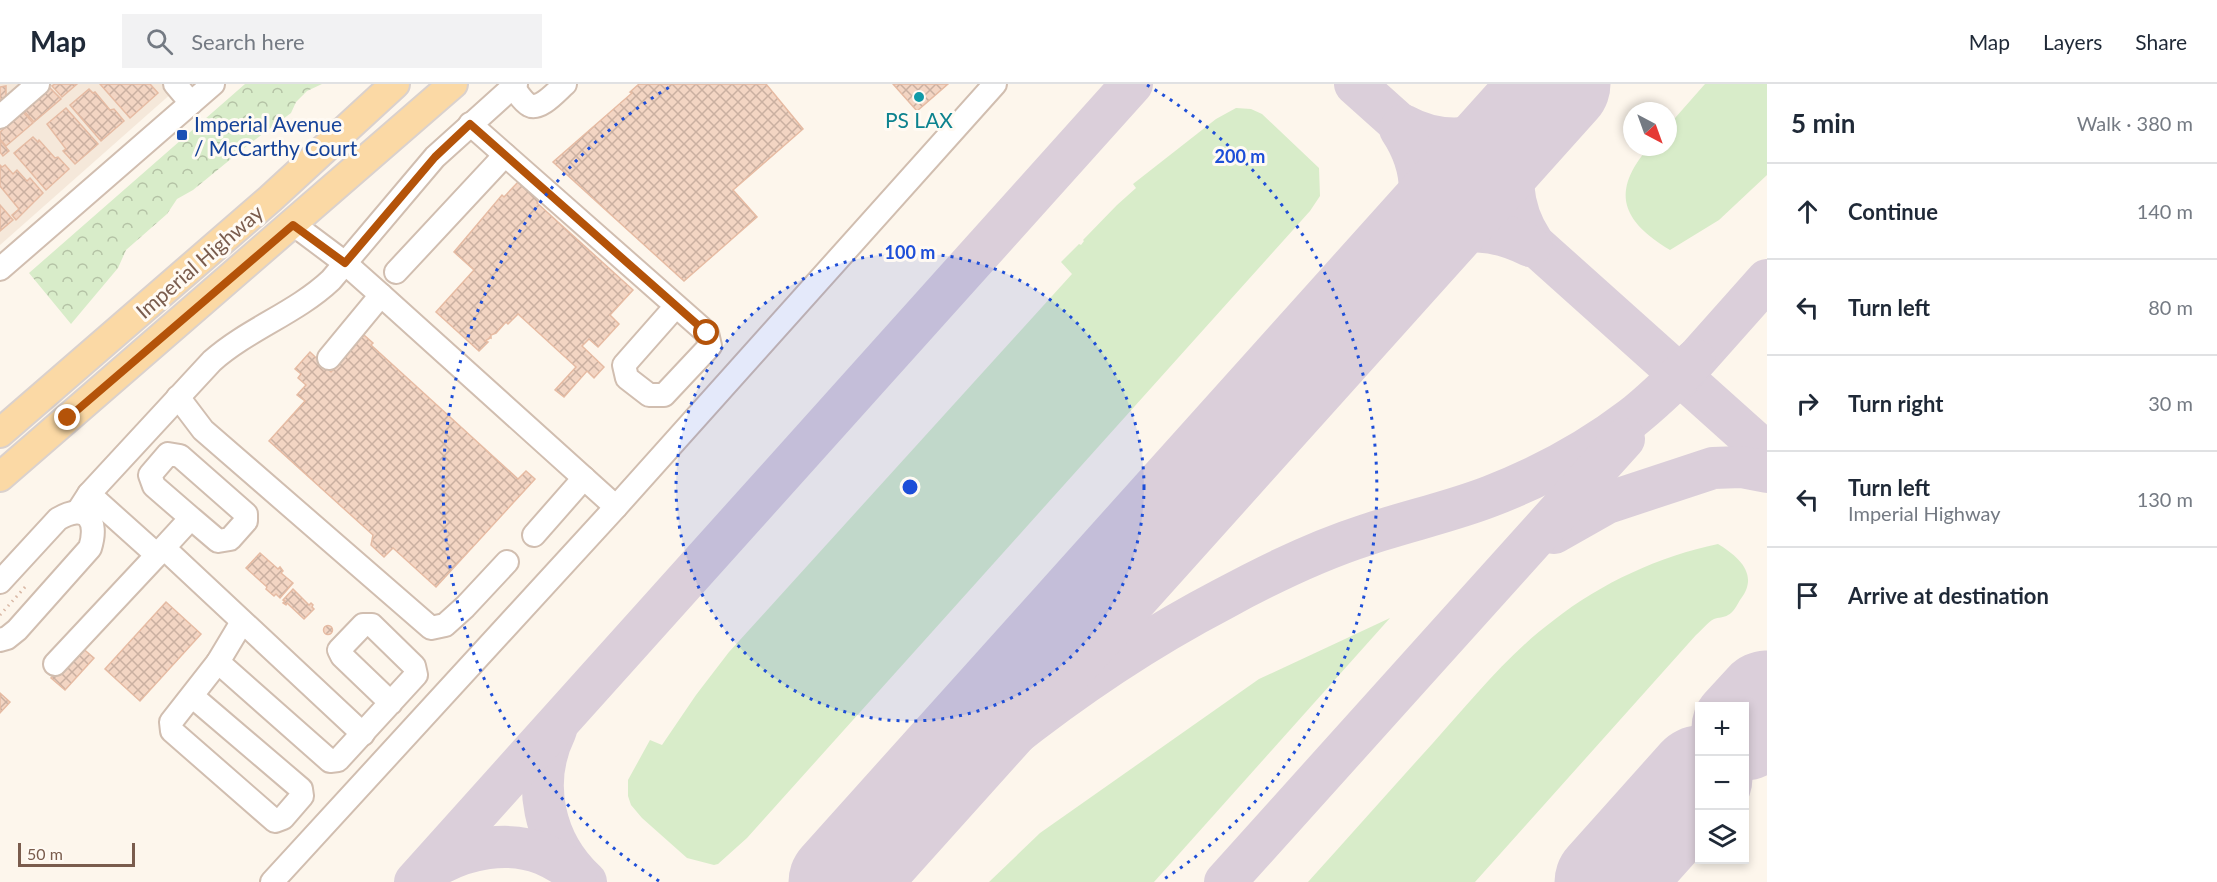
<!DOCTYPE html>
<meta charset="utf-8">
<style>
body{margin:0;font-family:Lato,sans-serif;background:#f2f2f3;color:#1f2937}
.controls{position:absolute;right:18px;bottom:18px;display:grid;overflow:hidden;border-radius:0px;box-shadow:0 3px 9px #0003}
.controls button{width:54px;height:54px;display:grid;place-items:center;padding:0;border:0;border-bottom:2px solid #e0e1e3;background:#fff;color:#1f2937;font:30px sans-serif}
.compass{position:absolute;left:1623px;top:18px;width:54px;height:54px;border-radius:50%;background:#fff;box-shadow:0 3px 9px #0003;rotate:139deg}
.scale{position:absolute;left:18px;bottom:15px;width:117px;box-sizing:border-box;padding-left:6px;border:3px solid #7a5c4d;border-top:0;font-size:16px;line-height:21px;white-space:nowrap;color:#7a5c4d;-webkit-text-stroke:4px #fffaf3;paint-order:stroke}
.stop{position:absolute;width:18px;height:18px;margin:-14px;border:4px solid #b45309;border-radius:50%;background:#fff}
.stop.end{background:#b45309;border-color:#fff;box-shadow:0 2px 6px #0008}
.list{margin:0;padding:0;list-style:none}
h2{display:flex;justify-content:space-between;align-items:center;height:78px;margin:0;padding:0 24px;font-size:26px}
h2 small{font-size:20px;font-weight:400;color:#747a83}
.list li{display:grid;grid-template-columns:39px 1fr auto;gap:18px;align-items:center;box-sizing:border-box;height:96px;padding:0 24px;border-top:2px solid #e0e1e3}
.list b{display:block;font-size:22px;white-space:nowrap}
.list p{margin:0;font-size:20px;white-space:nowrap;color:#747a83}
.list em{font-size:20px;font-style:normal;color:#747a83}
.icon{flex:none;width:33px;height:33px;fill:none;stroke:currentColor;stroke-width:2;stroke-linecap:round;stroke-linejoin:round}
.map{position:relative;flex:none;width:1767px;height:798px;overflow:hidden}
header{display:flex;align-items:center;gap:36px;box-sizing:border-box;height:84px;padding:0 30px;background:#fff;border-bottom:2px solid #e0e1e3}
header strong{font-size:28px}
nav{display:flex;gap:33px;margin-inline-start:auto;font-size:21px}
.search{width:420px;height:54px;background:#f2f2f3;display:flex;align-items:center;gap:15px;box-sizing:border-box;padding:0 21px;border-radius:0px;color:#747a83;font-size:22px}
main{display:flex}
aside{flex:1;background:#fff}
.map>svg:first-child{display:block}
.residential{fill:#f5e8da}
.grass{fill:#d8ecc9}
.park{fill:url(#park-crowns)}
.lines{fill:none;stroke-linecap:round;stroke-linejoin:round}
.taxiway{stroke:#dbcfda;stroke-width:42}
.runway{stroke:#dbcfda;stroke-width:105}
.building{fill:url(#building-cross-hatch);stroke:#e6bba3;stroke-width:1.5}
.minor-casing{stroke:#d1beb0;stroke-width:26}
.major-casing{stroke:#dad1cd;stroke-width:32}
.path{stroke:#d9b8a5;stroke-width:3;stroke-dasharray:1.5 4.5;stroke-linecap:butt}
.minor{stroke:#fff;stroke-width:22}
.major{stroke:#fbd9a5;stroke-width:28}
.route{stroke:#b45309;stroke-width:8}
.ring{fill:none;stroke:#1d4ed8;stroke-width:3;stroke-dasharray:3 6}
.culture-dot{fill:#0f9aa8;stroke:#fffaf3;stroke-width:2}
.transit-dot{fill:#1a4fb4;stroke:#fffaf3;stroke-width:2}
.labels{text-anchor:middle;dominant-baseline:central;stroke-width:6;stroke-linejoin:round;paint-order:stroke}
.culture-label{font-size:21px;fill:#0d838f;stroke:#fffaf3}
.transit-label{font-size:21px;fill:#164399;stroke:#fffaf3;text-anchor:start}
.street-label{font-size:21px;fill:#7a5c4d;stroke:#fffaf3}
.centre{fill:#1d4ed8;stroke:#fffaf3;stroke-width:3}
.ring-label{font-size:18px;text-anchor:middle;font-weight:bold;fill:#1d4ed8;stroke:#fffaf3;stroke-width:6;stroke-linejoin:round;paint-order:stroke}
</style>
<header>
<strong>Map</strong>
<div class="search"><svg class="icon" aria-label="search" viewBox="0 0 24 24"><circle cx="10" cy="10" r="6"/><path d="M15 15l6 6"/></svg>Search here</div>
<nav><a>Map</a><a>Layers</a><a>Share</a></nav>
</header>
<main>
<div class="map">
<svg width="1767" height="798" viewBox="0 0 1767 798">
<defs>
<pattern id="park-crowns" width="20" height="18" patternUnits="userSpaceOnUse" patternTransform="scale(1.5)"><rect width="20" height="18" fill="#d8ecc9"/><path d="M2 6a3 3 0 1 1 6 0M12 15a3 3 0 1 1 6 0" fill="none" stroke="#b4c2a5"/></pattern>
<pattern id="building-cross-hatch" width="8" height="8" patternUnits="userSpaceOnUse" patternTransform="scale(1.5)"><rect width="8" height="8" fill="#f3d5c3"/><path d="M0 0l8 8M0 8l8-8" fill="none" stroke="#cab0a1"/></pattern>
</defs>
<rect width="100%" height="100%" fill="#fdf6ec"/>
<!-- residential -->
<path class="residential" d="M0,0h182l-182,161z"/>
<!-- grass -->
<g class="grass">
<path d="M1705,0h62v91l-48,45 -49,30c-48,-29 -60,-58 -21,-103h19v-21z"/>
<path d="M1236,24l15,1 11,5 57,54 1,28 -10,15 -563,627 -29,26 -4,1 -27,-7 -45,-40 -11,-13 -3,-9v-16l22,-40 12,5 34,-50 33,-43 343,-378 -11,-12 18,-18 2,1 3,-4 -1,-1 34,-35 19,-17 -3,-4 83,-65z"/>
<path d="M1718,460c21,13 42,31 22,56 -3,5 -7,13 -12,15 -4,3 -10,2 -14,4 -6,3 -12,11 -18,16l-221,247h-167c42,-46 83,-93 125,-139 38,-42 75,-89 121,-123 47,-37 106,-64 164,-76z"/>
<path d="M1390,534l-236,264h-165l51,-49 219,-154z"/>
</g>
<!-- park -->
<path class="park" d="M245,0h77l-15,7 -11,11 -5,11 -43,32 -55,45 -16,9 -10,15 -41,36 -8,18 -47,56 -42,-51z"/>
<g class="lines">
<!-- taxiway -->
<g class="taxiway">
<path d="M1355,0l412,369"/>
<path d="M1403,41c47,26 101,13 136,-26"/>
<path d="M1532,157c-21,-31 -26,-76 -8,-110 10,-18 25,-32 38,-47"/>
<path d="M1389,183c35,-43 43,-90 11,-138"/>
<path d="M1344,238c55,-56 98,-120 186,-76"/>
<path d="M1678,296l89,-100"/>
<path d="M1554,449l53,-30 106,-35 28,-1 26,5"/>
<path d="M1764,622l3,-2"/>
<path d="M556,646c-26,53 -12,113 30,152"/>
<path d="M434,783c32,-19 74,-27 109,-13 12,5 23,12 33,19"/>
<path d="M415,798l717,-798"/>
<path d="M850,798c38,-31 71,-68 107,-100 82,-70 170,-133 266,-183 46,-25 93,-48 143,-64 41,-14 84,-23 125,-39 49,-19 99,-46 141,-78 23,-18 43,-38 63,-58"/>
<path d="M1225,798l399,-443"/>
</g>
<!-- runway -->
<g class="runway">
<path d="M1744,644l23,-25"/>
<path d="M841,798l717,-798"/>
<path d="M1607,798l93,-104"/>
</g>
</g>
<!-- building -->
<g class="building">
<path d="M55,0h22l-15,13 -10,-11z"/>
<path d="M100,0h50l8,9 -28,25z"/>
<path d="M639,0h127l37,45 -70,61 24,27 -73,64 -131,-119 79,-69 -2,-1z"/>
<path d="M893,0h55l-31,27z"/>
<path d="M6,2v15h-6v-14z"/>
<path d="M50,4l11,11 -27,23 -10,-11z"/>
<path d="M89,5l4,4 2,-1 15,18 4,-1 10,12 -23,20 -31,-36z"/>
<path d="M66,24l32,36 -23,20 -12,-13 3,-2 -19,-25z"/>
<path d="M23,28l10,11 -27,23 -6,-7v-7z"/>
<path d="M33,53l5,5 1,-2 16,18 3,-1 11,12 -23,21 -32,-37z"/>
<path d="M0,56l9,11 -6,5 -3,-4z"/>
<path d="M0,81l2,2 3,-2 8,9 4,-4 10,11 3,-3 13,15 -27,27 -4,-5 7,-6 -19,-23z"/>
<path d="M518,98l9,8 3,-3 11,11 -4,5 96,87 -23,25 9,9 -21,23 -9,-8 -7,7 22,21 -10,11 -7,-7 -23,26 -9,-7 21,-23 -58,-53 -10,10 -2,-2 -10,11 -5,2v3l-2,-1 1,1 -5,3 3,1 -9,9 -43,-39 38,-42 -20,-18 48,-57 2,2z"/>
<path d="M0,121l13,15 -13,11z"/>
<path d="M364,251l9,8 -2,2 147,134 8,-8 9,8 -99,108 -43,-39 -9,9 -13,-12 2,-10 -104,-94 36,-40 -8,-6 9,-10 -8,-7 3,-4 -6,-5 15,-17 21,20z"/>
<path d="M260,469l18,16 2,-2 3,4 -2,2 12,10 -13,15 -4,-4 -2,2 -8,-7 1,-2 -21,-19z"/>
<path d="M293,505l16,16 2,-2 2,2 -1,2 2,2 -10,10 -17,-16 -1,2 -3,-2 2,-2 -2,-1z"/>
<path d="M166,518l35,32 -61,67 -35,-32z"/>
<circle cx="328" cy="546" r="4.5"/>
<path d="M80,562l14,12 -29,32 -14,-12z"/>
<path d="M0,609l10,9 -10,11z"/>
</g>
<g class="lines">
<defs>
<g id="minor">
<path d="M175,0l16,19"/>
<path d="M513,3c4,5 10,15 16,18 11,6 28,-14 36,-21"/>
<path d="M0,33l38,-33"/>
<path d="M470,40l237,209 3,13 -46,49h-15l-22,-17 -3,-13 52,-59"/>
<path d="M293,140l52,39 36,32 235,212"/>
<path d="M0,185l213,-185"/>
<path d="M396,188l109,-117"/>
<path d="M329,274l52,-63"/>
<path d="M178,313l25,33 228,198 14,-3 20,-18 42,-45"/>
<path d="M78,427l11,-17 123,-133c36,-32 84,-48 119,-81l104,-123 81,-73"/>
<path d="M534,451l50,-57"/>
<path d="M164,464l199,186"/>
<path d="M157,471l34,-37 -37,-32 -4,-11 18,-21 12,2 66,58v7l-16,18 -12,2 -27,-23"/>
<path d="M0,498l58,-63c28,-17 41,1 32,29l-73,82 -10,8 -7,2"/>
<path d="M242,538l-24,40 112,99 8,-1 78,-85 -2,-9 -42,-41h-9l-24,25 3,6 49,47"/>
<path d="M55,580l102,-109 -68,-61"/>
<path d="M192,612l109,93 1,7 -19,22 -8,3 -103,-90 -1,-9 47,-60"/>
<path d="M272,798l344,-375 379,-423"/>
</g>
<g id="major">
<path d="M0,349l270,-234 125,-115"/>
<path d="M0,393l453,-393"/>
</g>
</defs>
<!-- minor casing -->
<use href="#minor" class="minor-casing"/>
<!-- major casing -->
<use href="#major" class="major-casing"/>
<!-- path -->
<path class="path" d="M0,531l26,-29"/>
<!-- minor -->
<use href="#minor" class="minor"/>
<!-- major -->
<use href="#major" class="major"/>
</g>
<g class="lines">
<!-- route -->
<path class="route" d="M68,334l225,-193 52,38 90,-106 35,-33 237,209"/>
</g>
<!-- distance rings -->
<circle cx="910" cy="403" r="234" fill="#1d4ed8" fill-opacity=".12"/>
<g class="ring">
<circle cx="910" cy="403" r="234"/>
<path d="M659 797A467 467 0 0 1 673 1M1147 1A467 467 0 0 1 1161 797"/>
</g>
<!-- markers -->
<circle class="culture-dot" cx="919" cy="13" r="6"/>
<rect class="transit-dot" x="176" y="45" width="12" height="12" rx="3"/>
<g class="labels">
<!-- culture labels -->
<g class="culture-label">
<text x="919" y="35">PS LAX</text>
</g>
<!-- transit labels -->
<g class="transit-label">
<text x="194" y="39">Imperial Avenue<tspan x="194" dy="24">/ McCarthy Court</tspan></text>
</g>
<!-- street labels -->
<g class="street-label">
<text transform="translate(199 177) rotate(-41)">Imperial Highway</text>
</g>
</g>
<circle cx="910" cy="403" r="9" class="centre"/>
<g class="ring-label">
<text x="1240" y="79">200 m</text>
<text x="910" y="175">100 m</text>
</g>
</svg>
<div class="controls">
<button>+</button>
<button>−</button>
<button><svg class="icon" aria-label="layers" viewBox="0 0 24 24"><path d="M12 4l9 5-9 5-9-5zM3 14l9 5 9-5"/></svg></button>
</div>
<svg class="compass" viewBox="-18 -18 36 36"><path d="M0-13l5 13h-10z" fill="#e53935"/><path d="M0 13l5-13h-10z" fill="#747a83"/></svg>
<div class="scale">50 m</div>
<div class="stop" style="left:707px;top:249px"></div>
<div class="stop end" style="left:68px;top:334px"></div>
</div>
<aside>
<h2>5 min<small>Walk · 380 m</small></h2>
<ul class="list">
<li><svg class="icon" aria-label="ahead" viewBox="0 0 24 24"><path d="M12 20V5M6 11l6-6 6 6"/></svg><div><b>Continue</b></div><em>140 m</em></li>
<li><svg class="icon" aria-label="left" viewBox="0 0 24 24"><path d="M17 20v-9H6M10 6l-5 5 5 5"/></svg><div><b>Turn left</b></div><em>80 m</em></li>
<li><svg class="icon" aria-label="right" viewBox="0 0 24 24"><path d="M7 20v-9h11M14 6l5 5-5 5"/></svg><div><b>Turn right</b></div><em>30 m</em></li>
<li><svg class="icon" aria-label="left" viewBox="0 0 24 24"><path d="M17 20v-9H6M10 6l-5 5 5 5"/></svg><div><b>Turn left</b><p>Imperial Highway</p></div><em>130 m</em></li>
<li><svg class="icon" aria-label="arrive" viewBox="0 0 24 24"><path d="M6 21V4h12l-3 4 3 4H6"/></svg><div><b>Arrive at destination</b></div></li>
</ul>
</aside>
</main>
